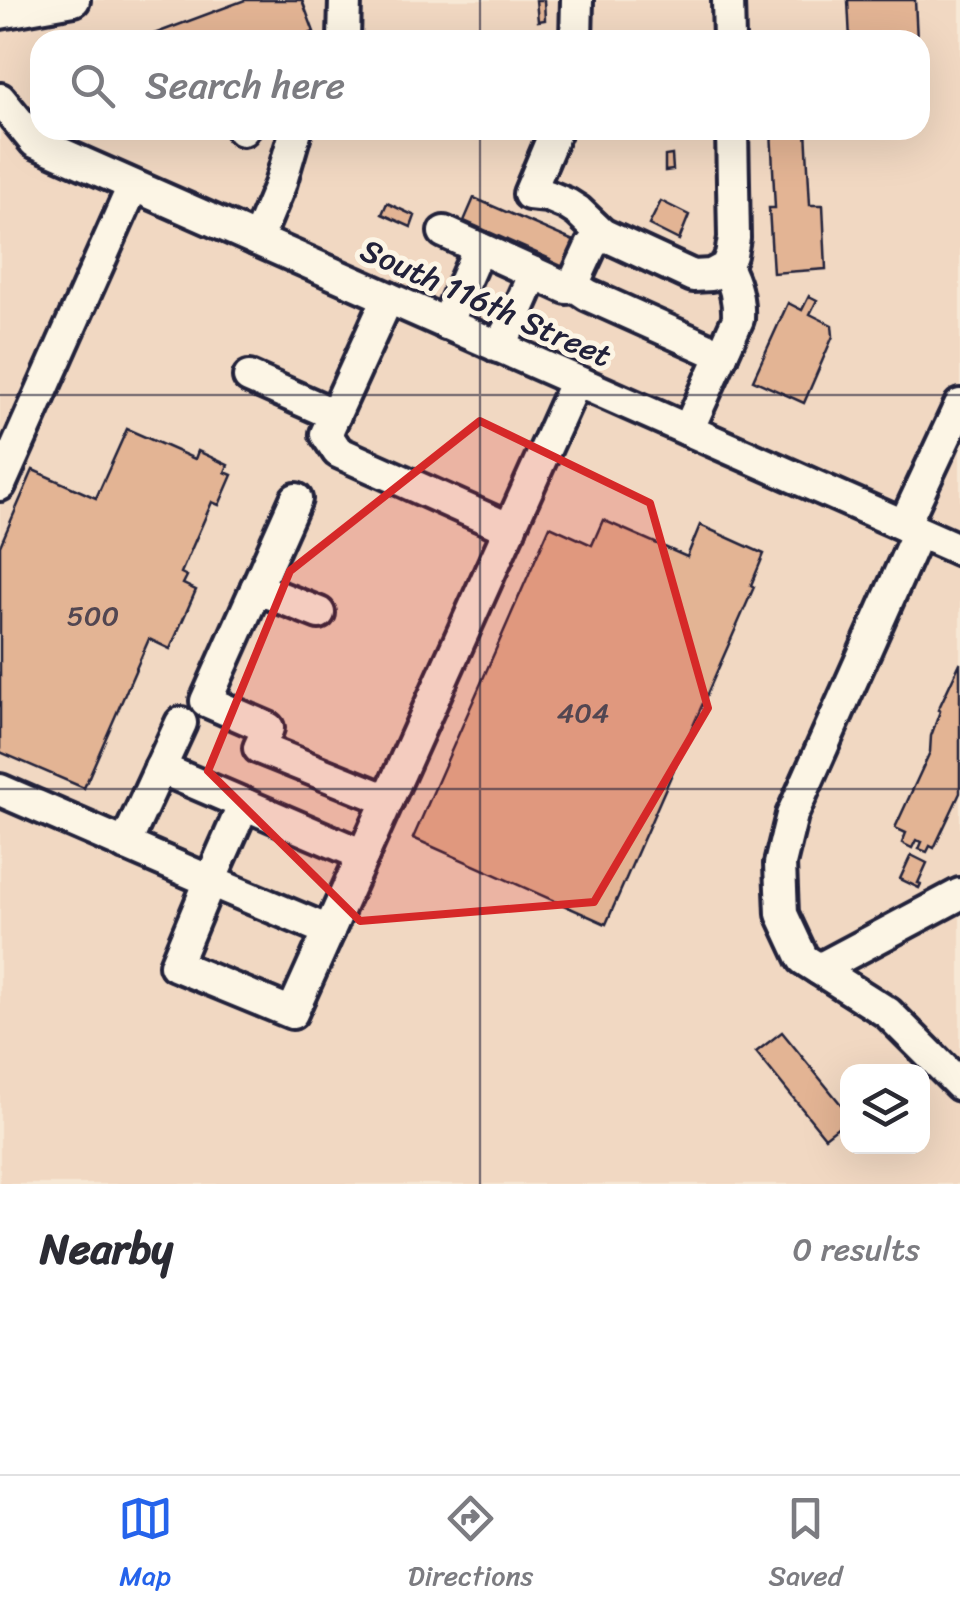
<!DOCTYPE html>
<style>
body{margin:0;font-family:Sriracha,sans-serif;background:#f2f2f3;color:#2b2b33}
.controls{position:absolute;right:30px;bottom:30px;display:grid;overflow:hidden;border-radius:20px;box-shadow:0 10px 40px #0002}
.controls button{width:90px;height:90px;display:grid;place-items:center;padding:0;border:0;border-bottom:2px solid #e1e1e2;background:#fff;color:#2b2b33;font:50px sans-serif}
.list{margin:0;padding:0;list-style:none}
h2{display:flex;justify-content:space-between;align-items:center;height:130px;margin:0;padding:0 40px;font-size:42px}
h2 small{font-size:32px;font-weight:400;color:#7c7c81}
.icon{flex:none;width:55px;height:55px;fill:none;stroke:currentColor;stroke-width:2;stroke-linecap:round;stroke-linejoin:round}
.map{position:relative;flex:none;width:960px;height:1184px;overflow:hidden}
.search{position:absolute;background:#fff;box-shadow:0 10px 40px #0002;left:30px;right:30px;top:30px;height:110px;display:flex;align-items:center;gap:25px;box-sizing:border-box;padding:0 35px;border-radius:30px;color:#7c7c81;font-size:38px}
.sheet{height:290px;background:#fff}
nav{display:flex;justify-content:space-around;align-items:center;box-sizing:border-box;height:140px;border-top:2px solid #e1e1e2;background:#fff;font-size:28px;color:#7c7c81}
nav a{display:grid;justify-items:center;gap:5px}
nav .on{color:#2563eb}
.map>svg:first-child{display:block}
.built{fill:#f1d8c2;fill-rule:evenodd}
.building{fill:#e3b494;stroke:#22223b;stroke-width:2.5}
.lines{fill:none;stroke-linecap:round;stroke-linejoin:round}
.minor-casing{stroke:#22223b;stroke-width:38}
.minor{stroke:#fcf5e5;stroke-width:30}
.marked{fill:#d62828;fill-opacity:0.2;stroke:#d62828;stroke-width:8;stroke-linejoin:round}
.grid{fill:none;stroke:#22223b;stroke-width:2.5;stroke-opacity:0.55}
.labels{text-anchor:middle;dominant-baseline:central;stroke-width:10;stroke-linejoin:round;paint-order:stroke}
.number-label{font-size:28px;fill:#524651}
.street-label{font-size:32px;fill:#22223b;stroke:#fcf5e5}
</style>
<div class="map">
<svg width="960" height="1184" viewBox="0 0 960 1184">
<rect width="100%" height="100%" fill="#f7e8d5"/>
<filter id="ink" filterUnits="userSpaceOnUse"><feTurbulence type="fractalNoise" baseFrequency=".01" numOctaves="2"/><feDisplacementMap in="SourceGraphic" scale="20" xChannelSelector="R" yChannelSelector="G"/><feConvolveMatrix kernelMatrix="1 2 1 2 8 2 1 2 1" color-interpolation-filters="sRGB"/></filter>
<g filter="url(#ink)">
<!-- built -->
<path class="built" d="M0,0h960v1184h-960zM40,40h880v90h-880zM848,1072h74v74h-74z"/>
<!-- building -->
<g class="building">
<path d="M245,0h57l12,32 -22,8h-154z"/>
<path d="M536,0h8l1,20 -7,1z"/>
<path d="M848,0h67l2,40h-67z"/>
<path d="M771,130h35l4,75h13l3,64 -53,4 -4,-65h6z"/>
<path d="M672,155l1,15 -8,1v-15z"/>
<path d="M474,198l111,48 -16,35 -24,-11 5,-11 -86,-38z"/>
<path d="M661,201l28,14 -10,25 -30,-15z"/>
<path d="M387,203l28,13 -4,11 -29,-13z"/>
<path d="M809,296l8,4 -7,14 22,11 1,11 -29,67 -51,-23 35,-77 14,7z"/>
<path d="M127,429l68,30 3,-8 30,14 -3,7 7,3 -13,30 -7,-3 -31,71 6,3 -4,8 13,6 -26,59 -21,-10 -65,149 -84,-36v-206l33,-76 63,28z"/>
<path d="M603,520l84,37 13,-32 64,29 -13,31 3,2 -148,337 -193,-86 137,-312 42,19z"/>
<path d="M960,663v130l-26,55 -4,-2 -3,6 -8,-3 3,-7 -6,-2 -4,8 -10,-5 4,-10 -11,-5 35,-76 1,-16 9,-25 -2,-1z"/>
<path d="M911,855l16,8 -9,20 3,1 -2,4 -19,-9z"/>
<path d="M782,1032l66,81v6l-23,18 -69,-85z"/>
</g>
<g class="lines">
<defs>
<g id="minor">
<path d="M728,0l1,40"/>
<path d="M0,13l74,-13"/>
<path d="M344,40l1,-40"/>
<path d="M576,40l1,-40"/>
<path d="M0,99l35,43 925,408"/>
<path d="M242,130h1"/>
<path d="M556,130l-27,64 19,2 19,8 11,7 24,23 91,42 18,-1 15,-8 5,-12 3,-17 -2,-108"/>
<path d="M444,232l123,56 6,-3 18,-39 11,-12"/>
<path d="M257,240l23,-55 16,-55"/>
<path d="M573,285l15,10 134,60"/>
<path d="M388,298l-62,136 12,18 172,77"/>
<path d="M446,324l33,-76"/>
<path d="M498,347l14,-24 22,-50"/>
<path d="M249,377l86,38"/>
<path d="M688,430l50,-111c1,-18 -3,-36 -12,-52"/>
<path d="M0,485l133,-299"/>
<path d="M296,499l-90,202 62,27 -9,20 129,52"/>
<path d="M904,525l56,-120"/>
<path d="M918,532l-126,283 -12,49 2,50 21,45 85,54 72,72"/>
<path d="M256,588l63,25"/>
<path d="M160,768l203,87"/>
<path d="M0,790l210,91 -35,84 117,48 284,-632"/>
<path d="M244,804l-34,77 119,50"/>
<path d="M125,845l56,-122"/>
<path d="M819,969l141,-75"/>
</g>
</defs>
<!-- minor casing -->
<use href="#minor" class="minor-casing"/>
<!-- minor -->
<use href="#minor" class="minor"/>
</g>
</g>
<!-- marked area -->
<path class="marked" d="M480,421l170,82 58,205 -114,194 -234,19 -152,-150 82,-200z"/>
<!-- grid -->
<path class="grid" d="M480,0v40M480,130v1054M0,395h960M0,789h960"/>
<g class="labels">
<!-- number labels -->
<g class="number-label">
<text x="93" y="615">500</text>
<text x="583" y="712">404</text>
</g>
<!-- street labels -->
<g class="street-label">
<text transform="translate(486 303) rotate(24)">South 116th Street</text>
</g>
</g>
</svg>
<div class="controls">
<button><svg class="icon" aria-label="layers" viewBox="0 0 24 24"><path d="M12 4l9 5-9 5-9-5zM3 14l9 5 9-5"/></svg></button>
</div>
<div class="search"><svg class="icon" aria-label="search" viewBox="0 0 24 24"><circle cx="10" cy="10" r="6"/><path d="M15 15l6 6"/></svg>Search here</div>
</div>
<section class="sheet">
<h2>Nearby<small>0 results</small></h2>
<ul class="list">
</ul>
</section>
<nav>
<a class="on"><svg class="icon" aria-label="map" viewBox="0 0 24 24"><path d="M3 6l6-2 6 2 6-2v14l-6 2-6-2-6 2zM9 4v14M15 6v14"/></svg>Map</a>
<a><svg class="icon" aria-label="directions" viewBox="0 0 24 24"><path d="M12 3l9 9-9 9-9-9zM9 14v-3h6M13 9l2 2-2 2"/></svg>Directions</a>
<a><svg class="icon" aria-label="saved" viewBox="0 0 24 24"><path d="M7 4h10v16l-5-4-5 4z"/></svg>Saved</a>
</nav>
